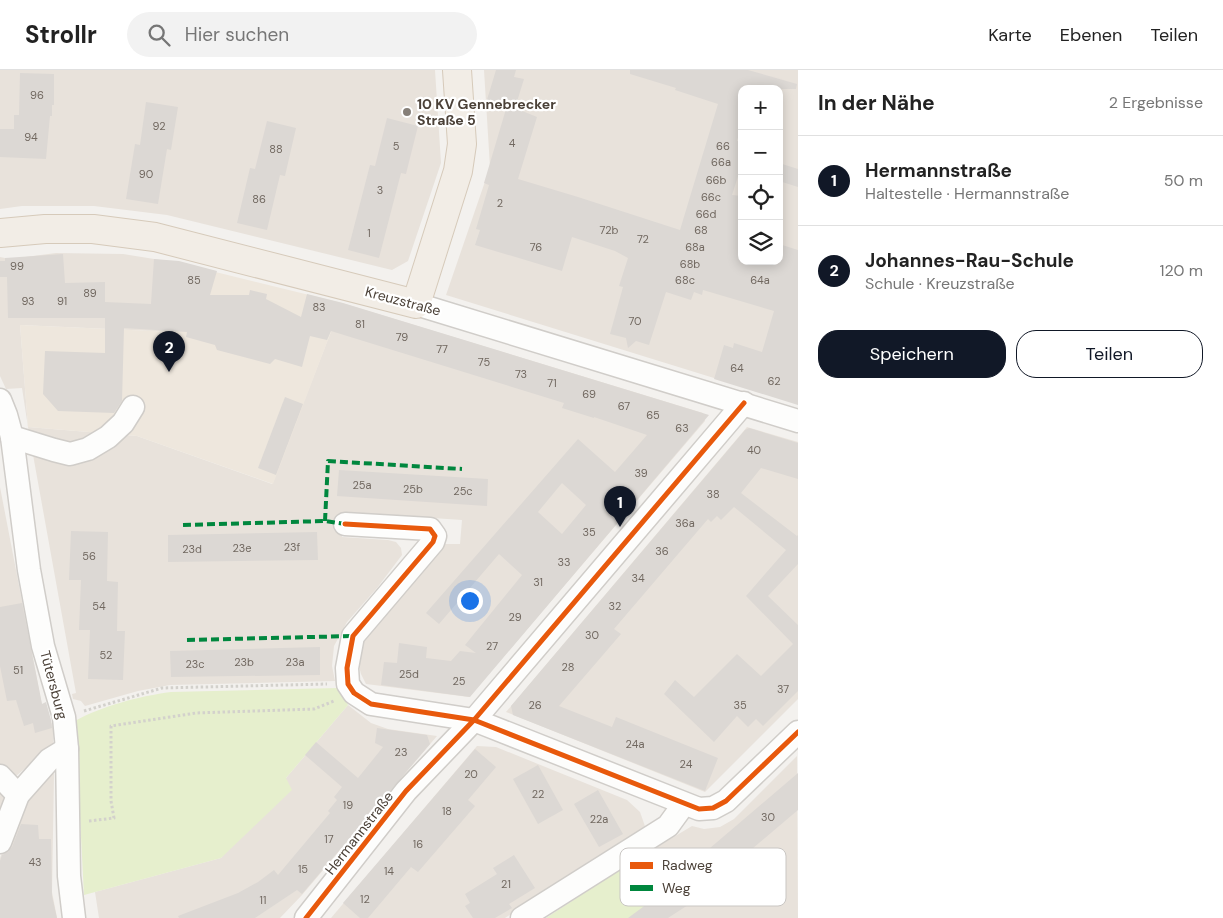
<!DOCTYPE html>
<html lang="de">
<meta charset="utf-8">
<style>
body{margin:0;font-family:"DM Sans",sans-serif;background:#f2f2f2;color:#222}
.controls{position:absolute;right:15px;top:15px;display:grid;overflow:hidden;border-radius:10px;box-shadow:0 2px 12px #0003}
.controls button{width:45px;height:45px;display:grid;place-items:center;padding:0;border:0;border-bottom:1px solid #e0e0e0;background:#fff;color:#222;font:25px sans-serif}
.you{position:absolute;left:469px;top:530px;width:18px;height:18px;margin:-12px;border:4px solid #fff;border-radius:50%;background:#1a73e8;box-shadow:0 0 0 8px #1a73e833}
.badge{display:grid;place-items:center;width:32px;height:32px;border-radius:50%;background:#111827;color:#fff;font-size:16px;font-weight:700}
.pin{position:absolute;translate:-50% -41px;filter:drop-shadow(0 1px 2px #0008)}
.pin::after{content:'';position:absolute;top:26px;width:18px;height:15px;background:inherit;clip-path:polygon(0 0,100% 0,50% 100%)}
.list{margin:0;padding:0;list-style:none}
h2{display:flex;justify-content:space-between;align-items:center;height:65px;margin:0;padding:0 20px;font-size:21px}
h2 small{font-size:16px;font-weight:400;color:#767676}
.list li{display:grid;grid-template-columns:32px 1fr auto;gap:15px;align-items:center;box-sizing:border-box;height:90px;padding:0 20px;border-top:1px solid #e0e0e0}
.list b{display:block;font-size:19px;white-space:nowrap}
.list p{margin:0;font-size:16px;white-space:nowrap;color:#767676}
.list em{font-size:16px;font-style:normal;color:#767676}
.actions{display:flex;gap:10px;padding:15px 20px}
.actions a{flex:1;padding:11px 0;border:1px solid #111827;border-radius:20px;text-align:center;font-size:18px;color:#111827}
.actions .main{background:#111827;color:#fff}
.icon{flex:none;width:28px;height:28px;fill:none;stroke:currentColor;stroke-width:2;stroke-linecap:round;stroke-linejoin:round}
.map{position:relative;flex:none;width:798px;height:848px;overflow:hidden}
header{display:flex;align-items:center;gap:30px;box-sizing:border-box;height:70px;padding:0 25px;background:#fff;border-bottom:1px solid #e0e0e0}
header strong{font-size:24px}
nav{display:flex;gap:28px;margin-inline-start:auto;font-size:18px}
.search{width:350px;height:45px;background:#f2f2f2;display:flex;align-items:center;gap:12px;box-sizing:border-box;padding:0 18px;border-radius:28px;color:#767676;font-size:19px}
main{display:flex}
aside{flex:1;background:#fff}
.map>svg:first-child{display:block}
.residential{fill:#e8e2db;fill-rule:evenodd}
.education{fill:#eee7dd}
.green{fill:#e6efcd}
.building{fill:#dcd8d4;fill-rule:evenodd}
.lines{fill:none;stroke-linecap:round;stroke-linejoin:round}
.minor-casing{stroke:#d0cdc9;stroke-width:25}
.major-casing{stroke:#d6caba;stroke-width:30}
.path{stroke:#d3d1cc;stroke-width:3;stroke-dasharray:2.5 2.5;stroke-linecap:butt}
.minor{stroke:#fdfdfc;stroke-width:22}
.major{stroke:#f2ede6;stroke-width:28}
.quiet{stroke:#00873e;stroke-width:4;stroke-dasharray:8 4;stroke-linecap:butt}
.cycleway-casing{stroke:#fff;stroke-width:8}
.cycleway{stroke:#e8590c;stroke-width:5}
.poi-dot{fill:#867f78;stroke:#fff;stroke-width:2}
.labels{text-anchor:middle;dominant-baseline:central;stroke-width:4.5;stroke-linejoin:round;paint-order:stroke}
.number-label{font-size:11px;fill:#716860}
.poi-label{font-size:14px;font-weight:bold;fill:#4b4138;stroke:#fff;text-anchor:start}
.street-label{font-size:14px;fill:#4b4138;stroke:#fff}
.key{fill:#fff;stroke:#c9c6c3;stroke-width:1}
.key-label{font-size:14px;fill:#4b4138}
</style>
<header>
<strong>Strollr</strong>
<div class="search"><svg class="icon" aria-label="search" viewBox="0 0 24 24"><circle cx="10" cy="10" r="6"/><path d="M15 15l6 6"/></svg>Hier suchen</div>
<nav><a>Karte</a><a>Ebenen</a><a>Teilen</a></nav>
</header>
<main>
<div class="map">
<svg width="798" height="848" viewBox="0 0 798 848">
<rect width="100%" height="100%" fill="#f3f1ee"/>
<!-- residential -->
<g class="residential">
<path d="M0,0h435l6,93 -33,98 -16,9 -225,-55 -73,-9h-72l-22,3z"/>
<path d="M484,0h314v334l-352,-109 44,-128zM742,19h37v172h-37z"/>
<path d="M56,183l67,1 56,9 -3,69 -156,-7 8,102 109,9 135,48 70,-181 361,110 2,8 -236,276 -103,-13 -5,-10 -3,-12 2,-14 5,-11 78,-93h17l2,-24 -119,-8 -1,25 46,3 8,2 5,6 1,7 -25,33 -30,34 -13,24 -2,20 3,15 -165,4 -32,6 -53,15 -4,-5 -8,-2 -1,-5 4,-1 -48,-266 -6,-39 -16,1 -6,-13v-119l10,2z"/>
<path d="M747,357l51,15v257l-93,93 -199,-80z"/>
<path d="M0,417l42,218 12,23 -1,17 -43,36 -9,4 4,21 -5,24z"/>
<path d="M348,635l23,18 17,6 49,7 -135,159 -22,23h-181l-4,-26 126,-34 65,-80z"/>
<path d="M477,676l19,1 131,53 13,12 6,17 -141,89h-174z"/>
<path d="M797,686l1,162h-135l-36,-53 65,-39 12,3 16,-2 14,-8z"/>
<path d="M45,700l9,4 -2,118 5,26h-57v-60l14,-37z"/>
</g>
<!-- education -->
<path class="education" d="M179,193l163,40 -69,181 -136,-48 -109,-9 -8,-102 156,7z"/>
<!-- green -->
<g class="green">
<path d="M338,618l10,17 -62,73 6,12 -71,68 -137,37 -9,-174c27,-15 65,-25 96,-29z"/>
<path d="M627,795l36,53h-117z"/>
</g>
<!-- building -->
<g class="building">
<path d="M496,0h20l-2,7 10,2 -9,29 22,9 -19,62 60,18 102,33 38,-126 -43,-14 1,-2 -46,-14v-4h118l49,14 -1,5h-54v35l-5,17 5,1v22l-10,31 10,1v65h37v-17l19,6v155l-84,-26 10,-34 9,3 1,-5 28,9 12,-41 -71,-21 -1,5 -8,-3 -3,8 -25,-8 -17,53 -13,-4 -8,7 -2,-10 -16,-4 13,-47 -4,-1 9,-28 -13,-7 -43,-14 -10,34 -87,-26 5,-15 -4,-1 13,-44 -5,-2 22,-74 -20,-6z"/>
<path d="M20,3l34,1v31h-2v11h-2l-4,43 -46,-2v-28h14v-14h5z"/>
<path d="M146,32l32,5 -7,43 -4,-1 -9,55 -32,-5 9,-55 5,1z"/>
<path d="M387,48l31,8 -12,48 -5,-1 -22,85 -31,-8 22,-85 5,1z"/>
<path d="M267,51l29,7 -11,48 -5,-1 -13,55 -30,-7 13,-55 5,1z"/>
<path d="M779,93l19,6v18l-19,-6z"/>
<path d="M63,184l2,29 40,-1v20l46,2 3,-45 25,2 38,10 -7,24h39l1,-5 17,4 -1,5 35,18 6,-23 36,9 366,112 -239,282 -89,-12 3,-23 13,1 2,-20 28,4 -1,11 25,3 9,-10 16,2 -11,-8 57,-70 -23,-21 -60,70 -13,-11 152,-174 37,33 32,-37 -53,-18v1l-32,-10 2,-5 -233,-72 -4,9 -17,-4 -8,31 -27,-8 -5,5 -53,-14 -2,-5 -29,-8 1,-5 -63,-4 -2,73 -8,12 -56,-2 -15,-17 2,-43 60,2v-35h-97l-1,-41h-7v-16h5v-3zM562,413l24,22 -24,29 -24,-22z"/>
<path d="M285,327l18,7 -27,71 -18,-7z"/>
<path d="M749,358l49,15v36l-37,-11 -20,25 56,43 1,-1v29l-30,32 30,29v66l-35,35 -7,-7 -8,8 -11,-11 -23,26 -50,-48 11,-14 19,17 43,-43 24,22 32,-32 -47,-48 40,-46 -52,-43 -13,13 -4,-4 -6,6 -3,-3 -94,110 7,5 -62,72 53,21 4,-10 102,41 -13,33 -192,-76 -2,-9 234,-276z"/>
<path d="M339,400l149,9 -1,27 -150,-10z"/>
<path d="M71,461l37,1 -1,49 11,1 -1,49h8l-2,49 -35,-1 2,-49h-11l2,-50h-12z"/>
<path d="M317,462l1,28 -150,2v-27z"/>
<path d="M22,533l20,101 4,-2 5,18 1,8 -17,5 -2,-10 -9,3 -8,-26 -9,1 -7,-35v-59z"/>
<path d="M320,577v28l-149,2 -1,-26z"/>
<path d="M377,658l50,7 3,9 -128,150 -5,-4 -42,28h-76l-1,-2 60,-23 20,-11 16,-12 4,5 52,-62 -2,-2 9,-11 -3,-3 8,-10 -37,-32 11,-13 42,36 25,-31 -8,-4z"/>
<path d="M475,679l21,18 -28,33 7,6 -57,66 -7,-5 -43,51h-8l-17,-15z"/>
<path d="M538,695l25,45 -25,14 -25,-45z"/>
<path d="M798,703v37l-66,56 3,3 -14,12 1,2 -54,35h-40l23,-17 -8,-12 51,-32 2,3z"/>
<path d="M598,720l25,44 -24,13 -25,-43z"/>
<path d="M21,754l17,1 1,14h12l1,57 5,22h-57v-57l2,-6 6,-3 4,-5z"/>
<path d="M514,785l21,33 -26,16 3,4 -17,10h-22l-8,-12 5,-3 -5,-9 32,-20 -4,-6z"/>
</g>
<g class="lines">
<defs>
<g id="minor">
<path d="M416,234l382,117"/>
<path d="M0,330l6,15 6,22 17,133 14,76 21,71 3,32 2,127 5,42"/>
<path d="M12,367l42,13 16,4 18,-5 20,-12 15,-14 10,-16"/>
<path d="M345,454l85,5 5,7 -2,6 -80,94 -6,32 1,16 6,9 17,11 103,16 225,89 14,-1 13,-7 72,-69"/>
<path d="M0,706l18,19"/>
<path d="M0,772l18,-47 31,-35 18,-11"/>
<path d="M306,848l100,-127 68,-71 270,-317"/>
<path d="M522,848l146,-92 16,-22"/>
</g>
<path id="major" d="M0,163l45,-4h48l62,8 261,67 42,-133 4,-27 -5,-74"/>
</defs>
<!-- minor casing -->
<use href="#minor" class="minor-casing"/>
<!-- major casing -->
<use href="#major" class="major-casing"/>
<!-- path -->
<g class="path">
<path d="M84,641l78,-23 165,-4"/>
<path d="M89,751l25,-3 -3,-17v-75l85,-13 118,-4 20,-8"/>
</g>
<!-- minor -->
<use href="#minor" class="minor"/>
<!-- major -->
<use href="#major" class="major"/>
<!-- quiet -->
<g class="quiet">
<path d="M325,451l3,-60 134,8"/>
<path d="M183,455l142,-4 20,3"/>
<path d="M187,570l166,-4"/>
</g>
<defs>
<g id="cycleway">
<path d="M345,454l85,5 5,7 -2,6 -80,94 -6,32 1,16 6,9 17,11 103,16 225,89 14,-1 13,-7 72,-69"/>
<path d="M306,848l100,-127 68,-71 270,-317"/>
</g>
</defs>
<!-- cycleway casing -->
<use href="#cycleway" class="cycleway-casing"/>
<!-- cycleway -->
<use href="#cycleway" class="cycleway"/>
</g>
<!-- markers -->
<circle class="poi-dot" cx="407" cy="42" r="5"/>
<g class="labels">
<!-- number labels -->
<g class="number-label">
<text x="37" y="25">96</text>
<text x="159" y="56">92</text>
<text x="31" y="67">94</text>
<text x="512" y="73">4</text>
<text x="396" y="76">5</text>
<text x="723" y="76">66</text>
<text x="276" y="79">88</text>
<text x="721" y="92">66a</text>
<text x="146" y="104">90</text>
<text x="716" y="110">66b</text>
<text x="380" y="120">3</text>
<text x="711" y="127">66c</text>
<text x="259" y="129">86</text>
<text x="500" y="133">2</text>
<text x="706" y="144">66d</text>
<text x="609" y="160">72b</text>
<text x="701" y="160">68</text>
<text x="369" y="163">1</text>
<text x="643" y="169">72</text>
<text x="536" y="177">76</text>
<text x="695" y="177">68a</text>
<text x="690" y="194">68b</text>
<text x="17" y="196">99</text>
<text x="194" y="210">85</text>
<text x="685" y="210">68c</text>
<text x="760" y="210">64a</text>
<text x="90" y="223">89</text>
<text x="28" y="231">93</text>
<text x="62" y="231">91</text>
<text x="319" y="237">83</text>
<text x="635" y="251">70</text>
<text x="360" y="254">81</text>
<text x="402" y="267">79</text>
<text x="442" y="279">77</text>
<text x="484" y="292">75</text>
<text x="737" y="298">64</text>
<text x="521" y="304">73</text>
<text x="774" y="311">62</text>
<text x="552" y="313">71</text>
<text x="589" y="324">69</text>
<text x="624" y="336">67</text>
<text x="653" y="345">65</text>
<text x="682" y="358">63</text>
<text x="754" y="380">40</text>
<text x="641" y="403">39</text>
<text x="362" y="415">25a</text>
<text x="413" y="419">25b</text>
<text x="463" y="421">25c</text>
<text x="713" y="424">38</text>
<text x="685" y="453">36a</text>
<text x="589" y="462">35</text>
<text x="292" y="477">23f</text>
<text x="242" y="478">23e</text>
<text x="192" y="479">23d</text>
<text x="662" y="481">36</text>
<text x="89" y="486">56</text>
<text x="564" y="492">33</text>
<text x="638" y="508">34</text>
<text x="538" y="512">31</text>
<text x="99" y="536">54</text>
<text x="615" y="536">32</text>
<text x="515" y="547">29</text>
<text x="592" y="565">30</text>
<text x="492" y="576">27</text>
<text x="106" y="585">52</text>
<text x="244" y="592">23b</text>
<text x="295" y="592">23a</text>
<text x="195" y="594">23c</text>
<text x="568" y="597">28</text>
<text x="18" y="600">51</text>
<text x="409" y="604">25d</text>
<text x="459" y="611">25</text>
<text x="783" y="619">37</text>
<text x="535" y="635">26</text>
<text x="740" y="635">35</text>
<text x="635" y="674">24a</text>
<text x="401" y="682">23</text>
<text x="686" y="694">24</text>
<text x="471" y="704">20</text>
<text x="538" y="724">22</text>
<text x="348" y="735">19</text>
<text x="447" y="741">18</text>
<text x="768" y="747">30</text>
<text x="599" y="749">22a</text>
<text x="329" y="769">17</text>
<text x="418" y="774">16</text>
<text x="35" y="792">43</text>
<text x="303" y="799">15</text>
<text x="389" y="801">14</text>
<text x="506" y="814">21</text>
<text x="365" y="829">12</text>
<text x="263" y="830">11</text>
</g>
<!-- poi labels -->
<g class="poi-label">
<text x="417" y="34">10 KV Gennebrecker<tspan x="417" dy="16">Straße 5</tspan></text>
</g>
<!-- street labels -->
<g class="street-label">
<text transform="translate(403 231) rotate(15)">Kreuzstraße</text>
<text transform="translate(54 615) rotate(75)">Tütersburg</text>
<text transform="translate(359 763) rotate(-52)">Hermannstraße</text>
</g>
</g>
<!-- legend -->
<rect x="620" y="778" width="166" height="58" rx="8" class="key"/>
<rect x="630" y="792" width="23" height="7" fill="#e8590c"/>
<rect x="630" y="815" width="23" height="6" fill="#00873e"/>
<g class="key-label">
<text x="662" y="800">Radweg</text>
<text x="662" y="823">Weg</text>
</g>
</svg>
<div class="controls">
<button>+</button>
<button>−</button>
<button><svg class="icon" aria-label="locate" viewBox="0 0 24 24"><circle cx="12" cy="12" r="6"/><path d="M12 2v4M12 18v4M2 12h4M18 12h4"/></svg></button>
<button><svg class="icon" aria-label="layers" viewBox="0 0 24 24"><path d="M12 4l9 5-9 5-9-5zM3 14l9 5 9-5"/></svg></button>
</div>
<div class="you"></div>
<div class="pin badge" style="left:620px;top:457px">1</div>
<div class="pin badge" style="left:169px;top:302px">2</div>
</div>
<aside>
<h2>In der Nähe<small>2 Ergebnisse</small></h2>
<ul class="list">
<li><span class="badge">1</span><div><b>Hermannstraße</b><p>Haltestelle · Hermannstraße</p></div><em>50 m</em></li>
<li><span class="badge">2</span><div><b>Johannes-Rau-Schule</b><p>Schule · Kreuzstraße</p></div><em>120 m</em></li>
</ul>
<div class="actions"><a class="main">Speichern</a><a>Teilen</a></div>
</aside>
</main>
